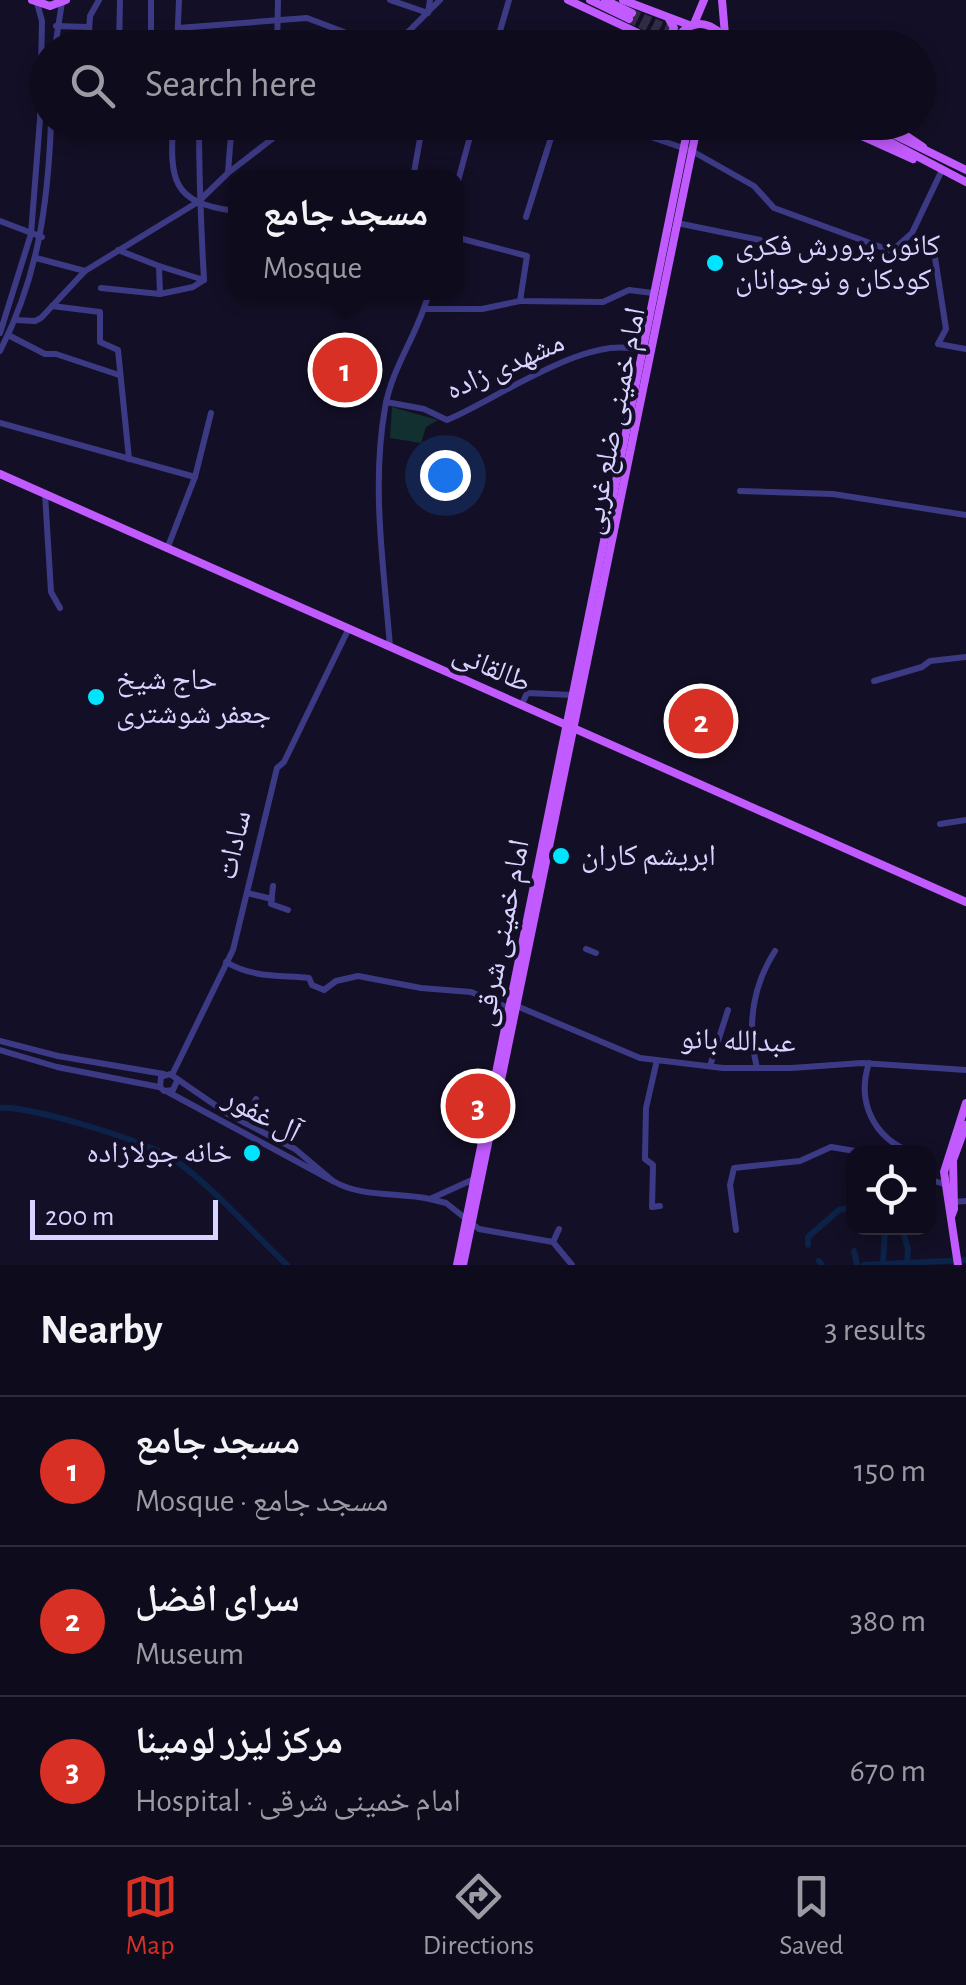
<!DOCTYPE html>
<meta charset="utf-8">
<style>
body{margin:0;font-family:"Alegreya Sans","Noto Naskh Arabic",sans-serif;background:#171425;color:#f1f3f6}
.controls{position:absolute;right:30px;bottom:30px;display:grid;overflow:hidden;border-radius:20px;box-shadow:0 5px 15px #0003}
.controls button{width:90px;height:90px;display:grid;place-items:center;padding:0;border:0;border-bottom:2px solid #2e2b3b;background:#0e0b1c;color:#f1f3f6;font:50px sans-serif}
.scale{position:absolute;left:30px;bottom:25px;width:188px;box-sizing:border-box;padding-left:10px;border:5px solid #d9d4ff;border-top:0;font-size:28px;line-height:35px;white-space:nowrap;color:#d9d4ff;-webkit-text-stroke:8px #130f26;paint-order:stroke}
.you{position:absolute;left:445px;top:475px;width:35px;height:35px;margin:-25px;border:8px solid #fff;border-radius:50%;background:#1a73e8;box-shadow:0 0 0 15px #1a73e833}
.badge{display:grid;place-items:center;width:65px;height:65px;border-radius:50%;background:#d93025;color:#fff;font-size:32px;font-weight:700}
.pin{position:absolute;translate:-50% -50%;border:5px solid #fff;box-shadow:0 2px 10px #0006}
.popup{position:absolute;left:228px;top:170px;width:235px;height:130px;box-sizing:border-box;display:grid;place-content:center;border-radius:20px;background:#0e0b1c;filter:drop-shadow(0 2px 8px #0005);font-size:32px;white-space:nowrap;color:#9b9ba3}
.popup b{font-size:38px;color:#f1f3f6}
.popup::after{content:'';position:absolute;left:50%;top:100%;margin-left:-20px;border:20px solid transparent;border-top-color:#0e0b1c}
.list{margin:0;padding:0;list-style:none}
h2{display:flex;justify-content:space-between;align-items:center;height:130px;margin:0;padding:0 40px;font-size:42px}
h2 small{font-size:32px;font-weight:400;color:#9b9ba3}
.list li{display:grid;grid-template-columns:65px 1fr auto;gap:30px;align-items:center;box-sizing:border-box;height:150px;padding:0 40px;border-top:2px solid #2e2b3b}
.list b{display:block;font-size:38px;white-space:nowrap}
.list p{margin:0;font-size:32px;white-space:nowrap;color:#9b9ba3}
.list em{font-size:32px;font-style:normal;color:#9b9ba3}
.icon{flex:none;width:55px;height:55px;fill:none;stroke:currentColor;stroke-width:2;stroke-linecap:round;stroke-linejoin:round}
.map{position:relative;flex:none;width:966px;height:1265px;overflow:hidden}
.search{position:absolute;background:#0e0b1c;box-shadow:0 5px 15px #0003;left:30px;right:30px;top:30px;height:110px;display:flex;align-items:center;gap:25px;box-sizing:border-box;padding:0 35px;border-radius:55px;color:#9b9ba3;font-size:38px}
.sheet{height:580px;background:#0e0b1c}
nav{display:flex;justify-content:space-around;align-items:center;box-sizing:border-box;height:140px;border-top:2px solid #2e2b3b;background:#0e0b1c;font-size:28px;color:#9b9ba3}
nav a{display:grid;justify-items:center;gap:5px}
nav .on{color:#d93025}
.map>svg:first-child{display:block}
.green{fill:#12302f}
.lines{fill:none;stroke-linecap:round;stroke-linejoin:round}
.canal{stroke:#0c2248;stroke-width:6}
.major-tunnel{stroke:#312d47;stroke-width:8;stroke-dasharray:8 4;stroke-linecap:butt}
.minor{stroke:#3d3a85;stroke-width:6}
.major{stroke:#c25bff;stroke-width:8}
.poi-dot{fill:#00e5ff;stroke:#130f26;stroke-width:4}
.labels{text-anchor:middle;dominant-baseline:central;stroke-width:8;stroke-linejoin:round;paint-order:stroke}
.poi-label{font-size:30px;fill:#d9d4ff;stroke:#130f26;text-anchor:start}
.street-label{font-size:30px;fill:#d9d4ff;stroke:#130f26}
</style>
<div class="map">
<svg width="966" height="1265" viewBox="0 0 966 1265">
<rect width="100%" height="100%" fill="#130f26"/>
<!-- green -->
<path class="green" d="M392,407l46,13 -12,7 -5,16 -31,-5z"/>
<g class="lines">
<!-- canal -->
<g class="canal">
<path d="M0,1108c29,-3 152,35 175,52 41,30 76,71 112,105"/>
<path d="M902,1228l6,21 -1,14"/>
<path d="M808,1245v-8l31,-27 15,-3"/>
<path d="M854,1251l3,14"/>
<path d="M819,1261l3,4"/>
<path d="M883,1264l2,-36"/>
<path d="M864,1265l102,-5"/>
</g>
<!-- major-tunnel -->
<g class="major-tunnel">
<path d="M632,13l83,35"/>
<path d="M629,19l64,29"/>
</g>
<!-- minor -->
<g class="minor">
<path d="M390,0l38,13 2,-13"/>
<path d="M56,26l32,1"/>
<path d="M178,28l129,-10 79,30"/>
<path d="M55,48l7,-46"/>
<path d="M88,48l2,-32 9,-16"/>
<path d="M119,48l1,-48"/>
<path d="M151,48v-48"/>
<path d="M177,48l2,-48"/>
<path d="M277,48l1,-48"/>
<path d="M392,48l48,-48"/>
<path d="M495,48l14,-48"/>
<path d="M173,122c-3,58 -2,81 62,89"/>
<path d="M199,122c0,54 2,105 5,158"/>
<path d="M607,122l85,29 62,35 20,22 118,43 20,-18 30,-63"/>
<path d="M228,172l4,-50"/>
<path d="M413,178l10,-56"/>
<path d="M455,192l19,-70"/>
<path d="M526,217l30,-95"/>
<path d="M0,221l42,16"/>
<path d="M677,223l83,17"/>
<path d="M455,237l72,19 -7,45 83,1 26,-12 24,3"/>
<path d="M118,250l41,16"/>
<path d="M934,251l12,78 -8,15 28,5"/>
<path d="M36,258l49,13"/>
<path d="M101,288l59,6 -1,-28 45,14 -11,7 -33,7"/>
<path d="M52,306l48,6v30l18,8 11,109"/>
<path d="M425,309h57l38,-8"/>
<path d="M15,320l20,1 6,-3 44,-47 113,-69 30,-29 66,-51"/>
<path d="M0,333l31,-99 9,-115 2,-98 -5,-18"/>
<path d="M8,335l37,19h11l63,21"/>
<path d="M0,351c38,-74 48,-146 51,-229"/>
<path d="M386,402l38,7 23,11c47,-19 150,-93 197,-67"/>
<path d="M0,423l195,54"/>
<path d="M740,491l93,3 133,21"/>
<path d="M45,494l6,98 9,16"/>
<path d="M167,549l28,-72 16,-64"/>
<path d="M390,647c-6,-80 -19,-160 -5,-239 7,-42 34,-75 44,-116"/>
<path d="M874,681l48,-14 8,-6 36,-4"/>
<path d="M523,702l4,-9 46,2"/>
<path d="M940,824l26,-4"/>
<path d="M273,886l-2,18 17,6"/>
<path d="M247,893l25,6"/>
<path d="M586,949l10,4"/>
<path d="M226,962c27,16 53,13 83,16l3,7 12,5 12,-9 22,-5 63,12 50,4 33,14 5,8"/>
<path d="M512,1004l128,54 83,10h68l71,-5 104,7"/>
<path d="M0,1041l58,15 106,18"/>
<path d="M0,1050l57,17 102,20"/>
<path d="M657,1060l-11,48 -1,51 8,6 -1,42 8,-1"/>
<path d="M869,1063c-13,39 5,75 42,89"/>
<path d="M710,1066l18,-56"/>
<path d="M757,1068c-10,-41 -5,-81 18,-117"/>
<path d="M172,1075l61,-125 44,-182 7,-6 65,-134"/>
<path d="M168,1092l165,89 -38,-32 -67,-35 -58,-40 -9,3 -1,10 4,4 9,-1 4,-9"/>
<path d="M245,1123l11,-24"/>
<path d="M474,1179l-44,20 16,4 33,26 74,13"/>
<path d="M928,1179l16,5"/>
<path d="M333,1181c29,17 65,11 97,18"/>
<path d="M953,1202l13,-1"/>
<path d="M736,1230l-6,-45 4,-17 66,-7 31,-14 24,4h51"/>
<path d="M553,1242l19,23"/>
<path d="M553,1242l6,-13"/>
</g>
<!-- major -->
<g class="major">
<path d="M32,0l18,6 16,-6"/>
<path d="M568,0l102,48"/>
<path d="M590,0l39,19"/>
<path d="M605,0l27,13"/>
<path d="M623,0l66,25"/>
<path d="M722,0l3,35"/>
<path d="M694,24l10,-24"/>
<path d="M665,46l9,-18 -5,-9"/>
<path d="M683,48v-17c19,-16 38,-2 47,17"/>
<path d="M831,122l82,37"/>
<path d="M852,122l114,60"/>
<path d="M868,122l98,48"/>
<path d="M886,122l37,25"/>
<path d="M0,474l966,428"/>
<path d="M951,1217l3,-8 -1,-49 13,-35"/>
<path d="M457,1265l232,-1143"/>
<path d="M463,1265l235,-1143"/>
<path d="M958,1265l-14,-93 22,-69"/>
</g>
</g>
<!-- markers -->
<g class="poi-dot">
<circle cx="715" cy="263" r="10"/>
<circle cx="96" cy="697" r="10"/>
<circle cx="561" cy="856" r="10"/>
<circle cx="252" cy="1153" r="10"/>
</g>
<g class="labels">
<!-- poi labels -->
<g class="poi-label">
<text x="735" y="246">کانون پرورش فکری<tspan x="735" dy="34">کودکان و نوجوانان</tspan></text>
<text x="116" y="680">حاج شیخ<tspan x="116" dy="34">جعفر شوشتری</tspan></text>
<text x="581" y="856">ابریشم کاران</text>
<text x="232" y="1153" text-anchor="end">خانه جولازاده</text>
</g>
<!-- street labels -->
<g class="street-label">
<text transform="translate(505 366) rotate(-24)">مشهدی زاده</text>
<text transform="translate(614 421) rotate(-79)">امام خمینی ضلع غربی</text>
<text transform="translate(492 668) rotate(24)">طالقانی</text>
<text transform="translate(234 845) rotate(-77)">سادات</text>
<text transform="translate(502 933) rotate(-79)">امام خمینی شرقی</text>
<text transform="translate(738 1041) rotate(2)">عبدالله بانو</text>
<text transform="translate(262 1115) rotate(28)">آل غفور</text>
</g>
</g>
</svg>
<div class="controls">
<button><svg class="icon" aria-label="locate" viewBox="0 0 24 24"><circle cx="12" cy="12" r="6"/><path d="M12 2v4M12 18v4M2 12h4M18 12h4"/></svg></button>
</div>
<div class="scale">200 m</div>
<div class="you"></div>
<div class="pin badge" style="left:345px;top:370px">1</div>
<div class="popup"><b>مسجد جامع</b>Mosque</div>
<div class="pin badge" style="left:701px;top:721px">2</div>
<div class="pin badge" style="left:478px;top:1106px">3</div>
<div class="search"><svg class="icon" aria-label="search" viewBox="0 0 24 24"><circle cx="10" cy="10" r="6"/><path d="M15 15l6 6"/></svg>Search here</div>
</div>
<section class="sheet">
<h2>Nearby<small>3 results</small></h2>
<ul class="list">
<li><span class="badge">1</span><div><b>مسجد جامع</b><p>Mosque · مسجد جامع</p></div><em>150 m</em></li>
<li><span class="badge">2</span><div><b>سرای افضل</b><p>Museum</p></div><em>380 m</em></li>
<li><span class="badge">3</span><div><b>مرکز لیزر لومینا</b><p>Hospital · امام خمینی شرقی</p></div><em>670 m</em></li>
</ul>
</section>
<nav>
<a class="on"><svg class="icon" aria-label="map" viewBox="0 0 24 24"><path d="M3 6l6-2 6 2 6-2v14l-6 2-6-2-6 2zM9 4v14M15 6v14"/></svg>Map</a>
<a><svg class="icon" aria-label="directions" viewBox="0 0 24 24"><path d="M12 3l9 9-9 9-9-9zM9 14v-3h6M13 9l2 2-2 2"/></svg>Directions</a>
<a><svg class="icon" aria-label="saved" viewBox="0 0 24 24"><path d="M7 4h10v16l-5-4-5 4z"/></svg>Saved</a>
</nav>
